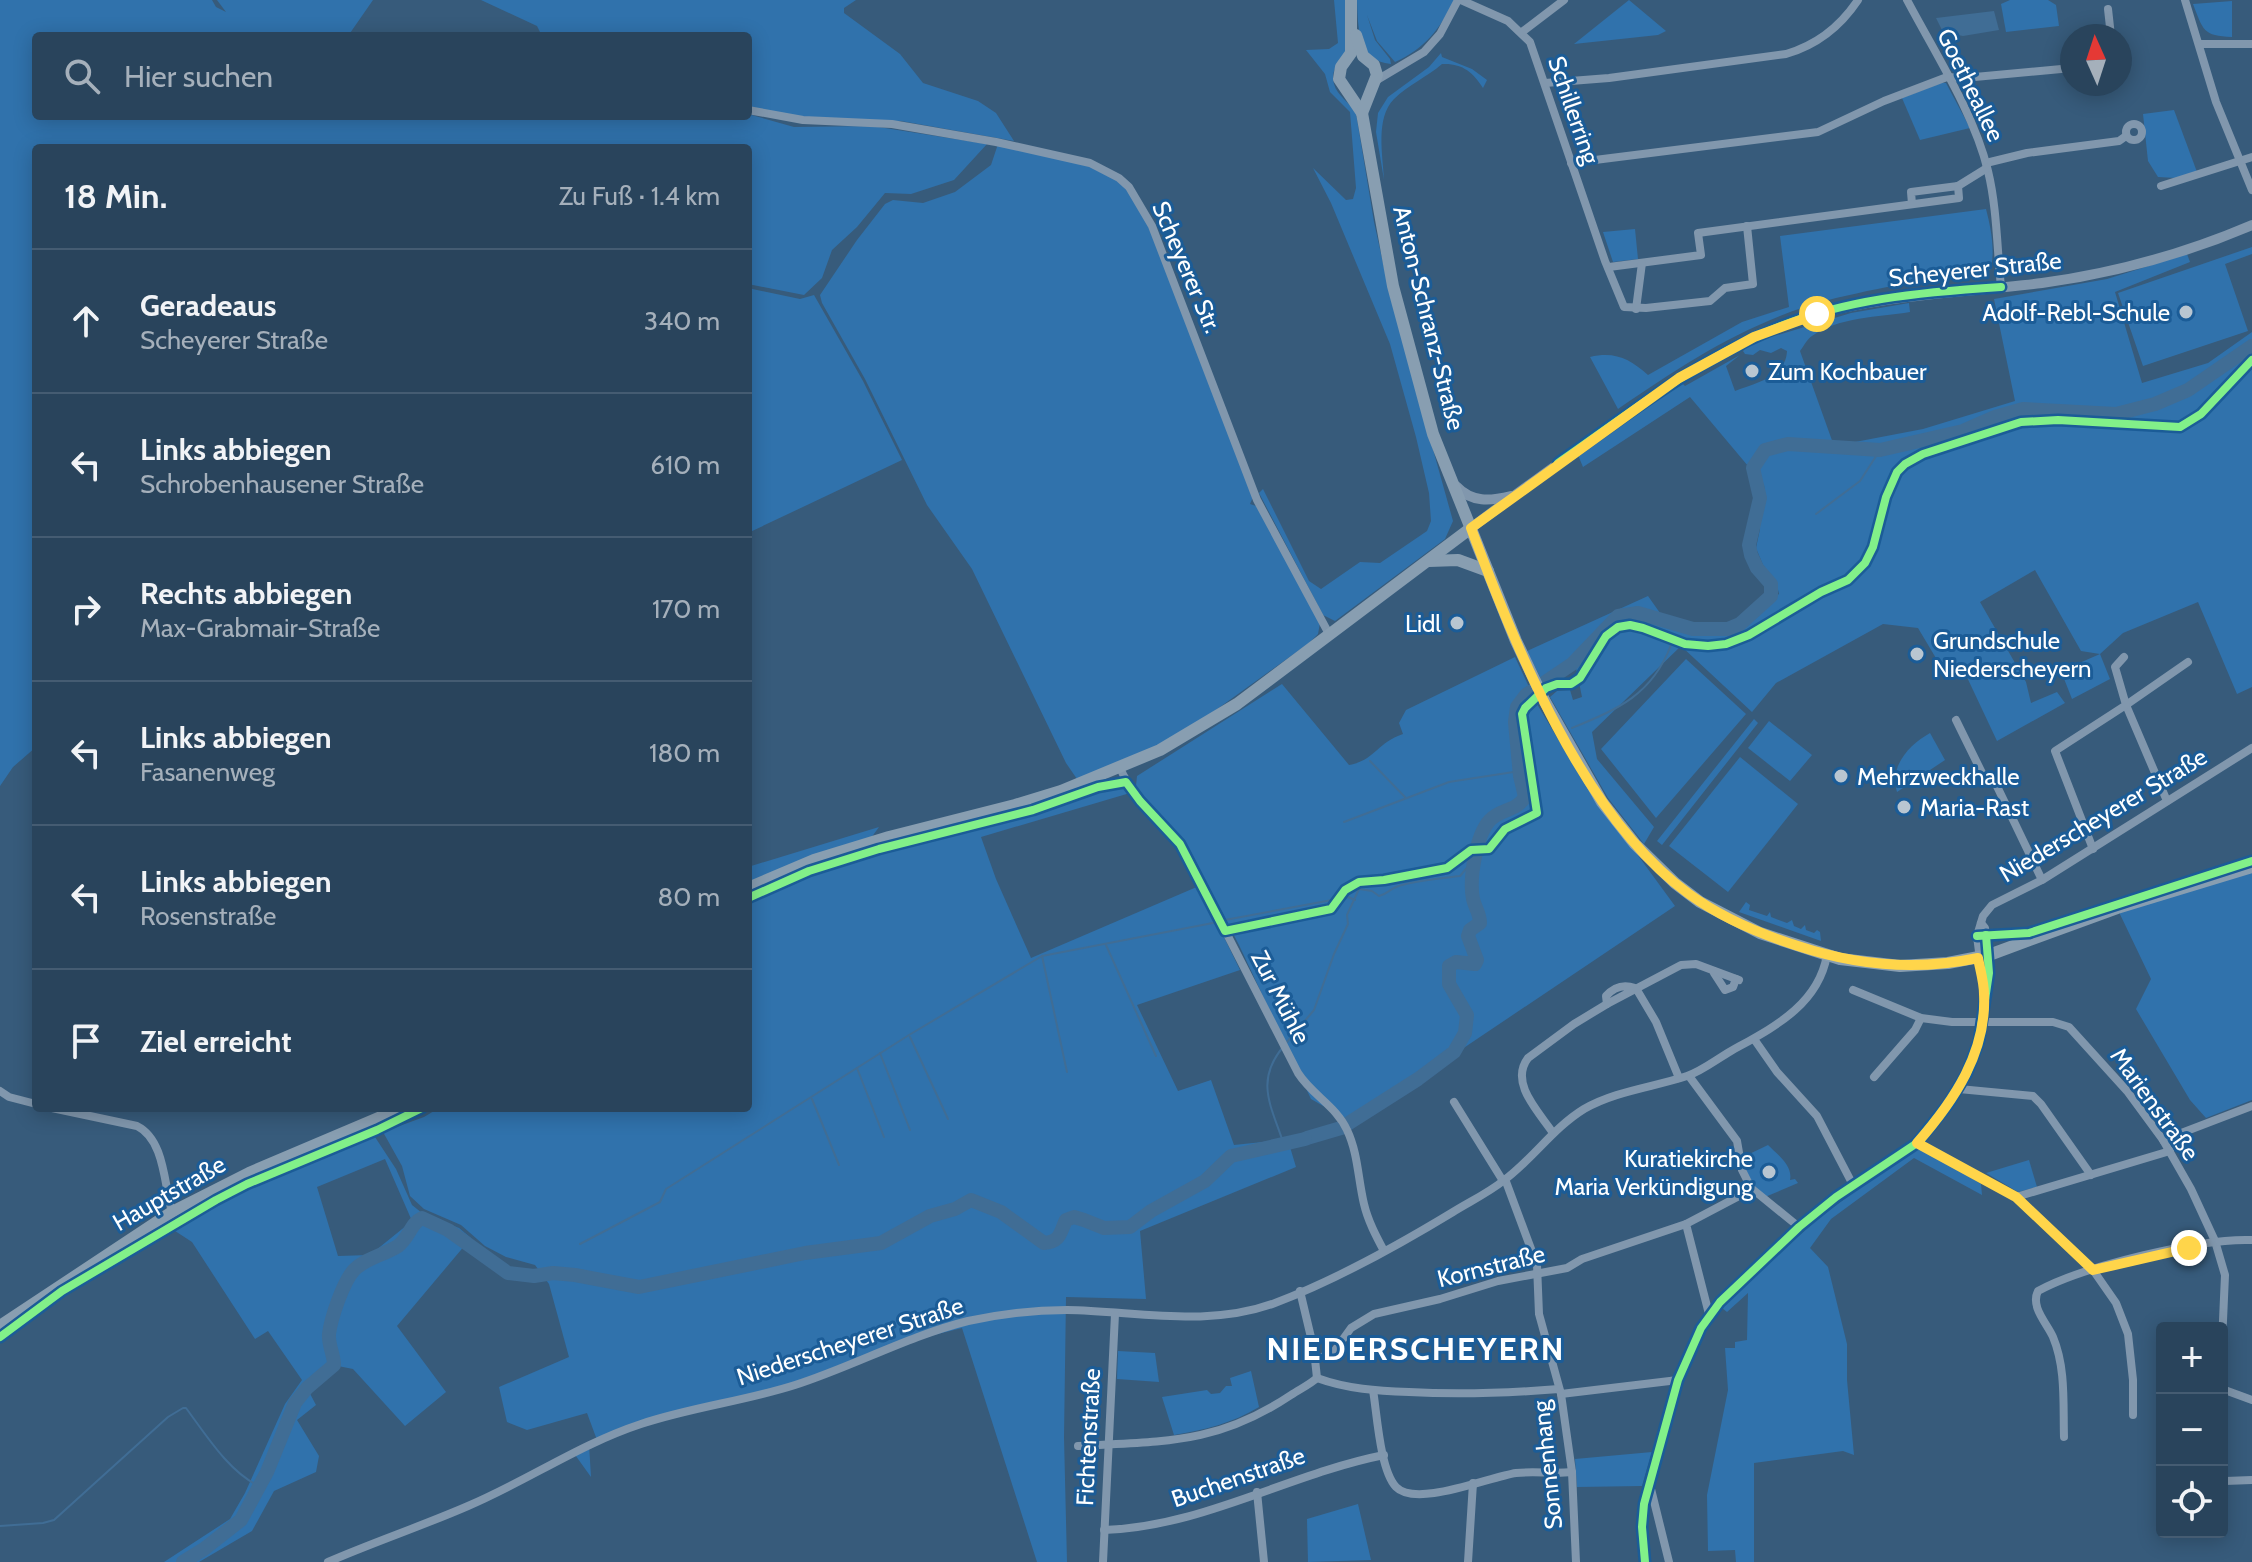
<!DOCTYPE html>
<html lang="de">
<meta charset="utf-8">
<style>
body{margin:0;font-family:Cabin,sans-serif;background:#354e65;color:#f1f3f6}
.controls{position:absolute;right:24px;bottom:24px;display:grid;overflow:hidden;border-radius:8px;box-shadow:0 4px 20px #0003}
.controls button{width:72px;height:72px;display:grid;place-items:center;padding:0;border:0;border-bottom:2px solid #455c72;background:#29445c;color:#f1f3f6;font:40px sans-serif}
.compass{position:absolute;left:2060px;top:24px;width:72px;height:72px;border-radius:50%;background:#29445c;box-shadow:0 4px 20px #0003;rotate:357deg}
.stop{position:absolute;width:24px;height:24px;margin:-18px;border:6px solid #ffd54a;border-radius:50%;background:#fff}
.stop.end{background:#ffd54a;border-color:#fff;box-shadow:0 2px 8px #0008}
.list{margin:0;padding:0;list-style:none}
h2{display:flex;justify-content:space-between;align-items:center;height:104px;margin:0;padding:0 32px;font-size:34px}
h2 small{font-size:26px;font-weight:400;color:#a5b0bb}
.list li{display:grid;grid-template-columns:52px 1fr auto;gap:24px;align-items:center;box-sizing:border-box;height:144px;padding:0 32px;border-top:2px solid #455c72}
.list b{display:block;font-size:30px;white-space:nowrap}
.list p{margin:0;font-size:26px;white-space:nowrap;color:#a5b0bb}
.list em{font-size:26px;font-style:normal;color:#a5b0bb}
.icon{flex:none;width:44px;height:44px;fill:none;stroke:currentColor;stroke-width:2;stroke-linecap:round;stroke-linejoin:round}
.map{position:relative;flex:none;width:2252px;height:1562px;overflow:hidden}
.search{position:absolute;background:#29445c;box-shadow:0 4px 20px #0003;left:32px;top:32px;width:720px;height:88px;display:flex;align-items:center;gap:20px;box-sizing:border-box;padding:0 28px;border-radius:8px;color:#a5b0bb;font-size:30px}
.panel{position:absolute;background:#29445c;box-shadow:0 4px 20px #0003;left:32px;top:144px;width:720px;height:968px;border-radius:8px}
.map>svg:first-child{display:block}
.green{fill:#3072ac;fill-rule:evenodd}
.water{fill:#406d95}
.lines{fill:none;stroke-linecap:round;stroke-linejoin:round}
.stream{stroke:#406d95;stroke-width:2}
.river{stroke:#406d95;stroke-width:14}
.minor{stroke:#8197ad;stroke-width:8}
.tertiary{stroke:#8197ad;stroke-width:10}
.secondary{stroke:#889eb1;stroke-width:12}
.cycleway-casing{stroke:#1b5c97;stroke-width:13}
.cycleway{stroke:#82f089;stroke-width:8}
.route{stroke:#ffd54a;stroke-width:10}
.poi-dot{fill:#b9c6d1;stroke:#1b5c97;stroke-width:3}
.labels{text-anchor:middle;dominant-baseline:central;stroke-width:6;stroke-linejoin:round;paint-order:stroke}
.street-label{font-size:24px;fill:#fff;stroke:#1b5c97}
.poi-label{font-size:24px;fill:#fff;stroke:#1b5c97;text-anchor:start}
.district-label{font-size:32px;font-weight:bold;letter-spacing:2px;fill:#fff;stroke:#1b5c97}
</style>
<div class="map">
<svg width="2252" height="1562" viewBox="0 0 2252 1562">
<rect width="100%" height="100%" fill="#375b7b"/>
<!-- green -->
<g class="green">
<path d="M0,0h212l4,7 10,5 -9,-12h156l-25,36h-312v80h712v-2l46,13 78,-1 115,18 -33,36 -43,14 -26,-1 -28,34 -25,23 -10,28 -18,17 -56,-11v-136h-712v599l-23,20 -13,19z"/>
<path d="M481,0h375l-12,8v5l56,41 23,29 55,18 18,12 18,28 -113,-20 -98,-1 -55,-10v-74h-212l5,-2 -4,-8z"/>
<path d="M1334,0h12c1,14 7,38 0,50 -6,12 -16,19 -12,34 3,12 16,18 22,29l18,109 17,77 62,222 -8,18 -110,82 -12,-6 -64,-122 4,-4 46,92 12,8 39,-27 20,1 47,-32 4,-10 -2,-28 -13,-56 -26,-93 -59,-141 -18,-35 33,32 7,-1 3,-11 -6,-76 -20,-20 -5,-18 -19,-24 23,-1 9,-6z"/>
<path d="M1357,0h98c-15,28 -30,49 -60,62l-18,-21 -10,-26 8,25 15,19 1,5c-34,-3 -33,-38 -34,-64z"/>
<path d="M1629,0l37,31 -8,4 -84,9z"/>
<path d="M2010,0h38l8,5 3,21 -53,6 -5,-28z"/>
<path d="M2232,1v36c-29,-1 -29,-7 -39,-33z"/>
<path d="M1441,53l1,4 30,12 15,11 -4,8c-10,-16 -21,-25 -41,-24 -15,13 -34,21 -48,35 -19,19 -11,56 -10,81l-8,-48 2,-19 10,-16 41,-30z"/>
<path d="M1941,83h5l24,45 -50,12 -18,-42z"/>
<path d="M2174,110l23,62 -21,6 -18,-1 -10,-16 -5,-47z"/>
<path d="M998,144c35,8 96,15 123,40 12,11 19,26 27,41l105,272 -3,7 6,2 7,11 57,106 -2,11 -9,9 -114,82 -38,22 -80,32 -11,-16 -94,-194 -45,-64 -62,-126 -43,-76 -2,-8 37,-55 28,-36 8,-4 30,3 32,-11 36,-27z"/>
<path d="M1986,209c5,19 9,40 5,60 -20,13 -47,9 -71,13 -28,3 -57,10 -84,16 -82,20 -150,64 -218,111l-28,-52c25,-6 40,2 58,18l94,-53 47,-15 -9,-71z"/>
<path d="M1635,229l3,30 -25,3 -10,-30z"/>
<path d="M2252,247v7l-27,10 23,67 -105,35 -25,-73z"/>
<path d="M2187,254l3,8 -75,30 27,91 66,-20 44,-31v355l-15,7 -39,-92 -75,31 -23,21 10,25 -38,20 -11,-28 39,-17 -19,-3 -46,-81 -55,32 46,80 5,21 26,-11 8,11 -68,38 -32,-68 -16,7 -31,-52 -35,-4 -107,59 -24,29 -71,-66 -89,86 5,27 57,68 -10,17 -36,-46 -58,-101 7,-6 13,-1 3,10 9,-3 -7,-34 42,-44c33,-14 71,23 114,14l-4,-9c22,-1 36,-18 52,-30l-2,-9 -14,-20 -7,-17 4,-19 -2,-13 8,-14 -2,-17 -74,-88 -107,70 -5,-12 52,-39 52,-33 3,3 55,-31 -14,11 9,25c21,-8 51,-14 52,-40l-6,-3 -10,5 -11,-3 -7,5 -8,-1 -2,-3 8,-8 100,-30 58,-10 1,9c-31,5 -72,5 -98,24 -5,3 -8,10 -12,15l34,95 89,-17 92,-28 -21,-102 113,-20z"/>
<path d="M748,288l52,11 14,-4 49,86 39,79 -154,73z"/>
<path d="M1648,596l12,17 16,6 -37,-8 -18,3 -15,10 -22,25 -43,30 -14,-28z"/>
<path d="M1515,657l22,47 45,75 93,127 -332,223 -11,-18 -21,-12 -72,-154 -53,-102 -40,-41 -10,-16 1,-10 145,-92 67,81c27,-5 27,-22 54,-31l-4,-11 7,-13z"/>
<path d="M1686,659l60,55 -90,104 -55,-69z"/>
<path d="M1754,719l4,4 -96,122 -5,-4z"/>
<path d="M1769,721l43,34 -22,26 -42,-33z"/>
<path d="M1930,733l15,27 -48,32c-8,-26 12,-47 33,-59z"/>
<path d="M1740,757l58,47 -70,88 -59,-46z"/>
<path d="M1123,785l7,8 -149,44 15,42 35,79 168,-72 41,84 -103,35 41,86 33,-11 23,65 39,-4 17,6 6,20 -156,64 6,68 -80,-2 -2,140 3,125h-30l-75,-234 -64,16 -101,40 -152,39 -56,21 2,33 -18,-25 24,-12 -10,-27 -60,17 -20,-8 -8,-35 70,-30 -20,-73 -14,-19 -29,-8 -21,-11 -24,-21 -37,-16 -14,-13 -8,-30 -19,-34 41,-15 15,-9h309v-204l74,-35 156,-43 120,-37z"/>
<path d="M879,827l-8,11 -123,45v-16z"/>
<path d="M2252,867v233l-46,18 -16,-18 -54,-91 15,-30 -34,-71z"/>
<path d="M1746,902l4,3 -1,5 18,6 3,-4 1,5 16,6 5,-3 2,6 7,3 4,-4 1,5 8,3 3,-3 3,2 1,9 -82,-29z"/>
<path d="M373,1134l23,35 16,36 10,8 37,15 12,10 -74,88 49,66 -41,34 -52,-57 -20,-4 -26,23 9,17 -19,15 22,36 -3,16 -42,19 -22,40 -53,31h-35l66,-43 15,-26 40,-89 17,-24 -34,-49 -13,8 -63,-97 -20,-13 71,-42zM385,1159l27,62 -42,34 -32,1 -21,-69z"/>
<path d="M1768,1145c10,10 25,21 22,35l5,-1 3,4 -33,14 -15,-14 -7,-26z"/>
<path d="M1916,1146l23,11 42,27 1,11 -68,-37 -83,61 -21,29 18,19 19,77v36l7,75 -11,-4 -89,12v99h-18l-1,-12 -27,1 -1,-56 21,-105 -3,-42h10v-6l12,-2 1,-47 -21,19 -5,-4 2,-6 95,-84z"/>
<path d="M2029,1160l8,27 -19,5 -32,-19z"/>
<path d="M1118,1351l37,2 4,29 -42,-3z"/>
<path d="M1251,1371l8,36c-26,16 -55,23 -85,28l-12,-38 45,-7 4,4 9,-1 6,-7h6l-2,-8z"/>
<path d="M1652,1452l-10,34 -65,1 -2,-28z"/>
<path d="M1358,1504l13,56 -63,2 -1,-43z"/>
</g>
<!-- water -->
<path class="water" d="M1994,11l5,19 -36,6 -20,-4 -7,-14z"/>
<g class="lines">
<!-- stream -->
<g class="stream">
<path d="M1816,514l44,-33 20,-31"/>
<path d="M1572,728c46,-19 80,-33 99,-83"/>
<path d="M1370,761l35,36"/>
<path d="M1344,822l105,-40 71,-11"/>
<path d="M1225,920l123,-23 7,3"/>
<path d="M1106,945l50,111"/>
<path d="M1042,956l25,116"/>
<path d="M910,1037l38,82"/>
<path d="M1287,1042l27,-32 20,-56 14,-30 -1,-9 12,-26 13,2 7,5c8,-2 10,-6 17,-9 13,-6 47,-9 64,-11l16,-19"/>
<path d="M1283,1047c-29,35 -11,60 1,98"/>
<path d="M880,1053l30,77"/>
<path d="M857,1068l27,69"/>
<path d="M812,1099l27,66"/>
<path d="M580,1244l80,-42 6,-13 243,-154 133,-79 176,-34"/>
<path d="M0,1526l43,-3 11,-3 114,-103 15,-9h3c20,27 43,64 73,78"/>
</g>
<!-- river -->
<g class="river">
<path d="M1307,1138l34,-10 77,-49 36,-27 11,-19 2,-18 -18,-31v-18l7,-4 19,2 2,-4 -9,-24 2,-6 10,-7c0,-10 -5,-15 -7,-24 -4,-20 3,-64 17,-79 10,-11 27,-9 35,-23l-5,-21 -5,-54 2,-15 9,-12 46,-31 46,-48 20,-3 55,16h35l12,-5 31,-28v-12l-14,-16 -6,-13 -2,-10 11,-47 -7,-30 12,-18 23,-6 92,6 83,-19 32,-14 28,-8 93,5 39,-10 33,-14 64,-44"/>
<path d="M183,1562l21,-13 37,-29 26,-48 28,-69 12,-15 27,-23c0,-11 -6,-20 -5,-31 2,-16 14,-52 25,-64 12,-12 30,-15 44,-24 11,-8 13,-23 24,-28l26,12 60,43 26,3 19,-3 22,2 64,12 166,-34 76,-10 49,-27 25,-7 16,-9 30,12 43,31c17,-1 16,-11 22,-23l8,-3 10,3 20,8 26,-1 21,-16 54,-30 26,-25 74,-17"/>
</g>
<!-- minor -->
<g class="minor">
<path d="M1461,0l47,21 22,21 75,219 19,46 22,1 64,-7 15,-13 28,-4 -6,-58"/>
<path d="M1907,0c28,53 67,113 81,171 9,37 9,78 13,116"/>
<path d="M2185,0l31,102 36,88"/>
<path d="M2108,9l3,27"/>
<path d="M1522,32l42,-32"/>
<path d="M536,36h15"/>
<path d="M2200,44h52"/>
<path d="M1377,80l47,-28 16,-18 18,-34"/>
<path d="M1545,83l64,-5 177,-24c31,-9 54,-27 72,-54"/>
<path d="M748,110l55,10 89,4 104,18 94,21 29,15 10,9 23,39 105,274 72,134"/>
<circle cx="2134" cy="132" r="8"/>
<path d="M1571,163l247,-31 66,-31 63,-24 17,1 108,-10"/>
<path d="M1986,163l41,-10 92,-12 7,-5"/>
<path d="M2161,186l91,-29"/>
<path d="M1912,204l-1,-12 47,-6 29,-18"/>
<path d="M1609,267l92,-12 -3,-22 261,-35 -1,-12"/>
<path d="M1636,309l6,-46"/>
<path d="M1956,720l29,59 8,-1 49,102"/>
<path d="M1120,768c15,34 46,55 66,86l112,219c14,22 39,34 49,57 11,23 11,49 17,74 4,17 12,32 20,47"/>
<path d="M2167,801l-41,-96 62,-43"/>
<path d="M2093,849l-38,-98 71,-46 -11,-38 9,-10"/>
<path d="M1714,973l11,17 8,-3 3,-8"/>
<path d="M1635,988c-11,-4 -21,-1 -29,8l1,8 74,-39 15,-1 43,16"/>
<path d="M1637,990l19,32 23,56"/>
<path d="M1853,990l68,28 31,4h101l16,5 58,64 36,49 28,49 24,52 10,34 -3,68"/>
<path d="M1984,991l-7,-55 6,-20 9,-11 50,-25 210,-132"/>
<path d="M1754,1039l23,33 40,44 36,69"/>
<path d="M1689,1076l48,65 5,29 9,18 48,39"/>
<path d="M1874,1077l41,-47 6,-12"/>
<path d="M1959,1089l74,7 8,8 50,71"/>
<path d="M0,1091l9,6 27,7"/>
<path d="M1454,1102l49,79"/>
<path d="M52,1108l85,18c28,14 27,59 35,86"/>
<path d="M1553,1133c-14,-21 -44,-50 -25,-75l46,-34 33,-20"/>
<path d="M2163,1140l89,-34"/>
<path d="M1917,1143l99,54 77,73 23,33 12,31 5,46v35"/>
<path d="M1505,1179l32,86 2,49 22,80 11,78 4,90"/>
<path d="M2016,1197l154,-46"/>
<path d="M1300,1291l14,59 3,28"/>
<path d="M1709,1314l-23,-90 57,-30"/>
<path d="M1316,1359l17,-6 18,-25 23,-14 66,-15 58,-18 69,-13 15,-9 104,-35"/>
<path d="M1317,1378c30,11 61,13 92,14 51,3 100,1 150,-3"/>
<path d="M2222,1389l30,11"/>
<path d="M1373,1390c4,24 7,80 23,97 20,21 93,-10 120,-14 19,-2 37,1 56,-1"/>
<path d="M1561,1394l117,-14"/>
<path d="M2064,1437c-1,-33 2,-69 -11,-100 -6,-14 -23,-30 -15,-46 46,-25 162,-53 214,-51"/>
<path d="M1078,1446c86,-5 138,-1 213,-51 9,-6 18,-10 26,-17"/>
<path d="M2225,1481l27,-1"/>
<path d="M1650,1485l19,77"/>
<path d="M1257,1492l7,70"/>
<path d="M1104,1530c97,-3 185,-56 280,-75"/>
<path d="M328,1562c46,-20 94,-36 140,-56 59,-25 112,-62 173,-82 51,-17 104,-23 154,-39 59,-19 113,-49 173,-64 32,-7 66,-11 99,-11 69,1 141,18 208,-7 61,-23 122,-57 178,-91 16,-10 35,-19 50,-31 29,-21 50,-53 81,-72 31,-18 70,-22 103,-33 15,-5 30,-17 44,-25 41,-23 87,-45 96,-96"/>
<path d="M1103,1562l12,-248"/>
<path d="M1468,1562l5,-79"/>
<path d="M1645,1562c-1,-17 -4,-33 -2,-50 2,-22 12,-45 18,-67 14,-49 23,-103 59,-143l100,-92 97,-67 42,-54 17,-39 11,-67 2,-28 -4,-27 -4,-5"/>
</g>
<!-- tertiary -->
<g class="tertiary">
<path d="M1456,486c16,17 34,15 55,10"/>
<path d="M1471,528c45,-34 91,-67 137,-100 60,-43 123,-89 195,-110 79,-24 158,-25 239,-35 74,-10 142,-29 210,-58"/>
</g>
<!-- secondary -->
<g class="secondary">
<path d="M1351,0v53l-10,14 -2,12 23,34 31,173 40,148 83,207 28,59 58,102 33,42 40,39 25,19 60,31 80,26 60,7 48,-3 41,-8 128,-47 135,-41"/>
<path d="M1356,35l7,21 11,9 3,10 -15,38"/>
<path d="M1429,561l29,-1 30,11"/>
<path d="M748,888l66,-28 75,-23 126,-32 46,-14 99,-41 77,-46 234,-176"/>
<path d="M0,1326l172,-114 77,-39 153,-65"/>
</g>
<defs>
<g id="cycleway">
<path d="M1558,463c68,-47 134,-100 211,-132 72,-32 154,-39 232,-44"/>
<path d="M748,898l61,-27 70,-22 154,-39 65,-23 28,-5 14,19 40,43 45,87 106,-22 14,-19 14,-8 25,-2 63,-12 24,-18 18,-1 16,-20 32,-16 -15,-99 3,-6 21,-20 11,-4h14l9,-6 26,-42 12,-9 12,-2 13,3 42,16 23,2 18,-2 23,-9 72,-43 27,-12 17,-17 8,-16 13,-50 11,-25 8,-8 18,-10 98,-32 37,-2 122,7 21,-13 51,-54"/>
<path d="M1977,936l52,-3 223,-72"/>
<path d="M0,1337l62,-46 154,-91 31,-16 130,-54 45,-22"/>
<path d="M1645,1562l-3,-35 2,-23 34,-124 23,-52 19,-26 79,-75 37,-30 81,-54 32,-40 18,-30 12,-32 10,-68 -3,-38"/>
</g>
</defs>
<!-- cycleway casing -->
<use href="#cycleway" class="cycleway-casing"/>
<!-- cycleway -->
<use href="#cycleway" class="cycleway"/>
</g>
<g class="lines">
<!-- route -->
<path class="route" d="M1817,314l-63,23 -75,41 -208,150c45,120 112,289 218,366 33,24 71,40 109,52 60,20 118,25 180,12 2,11 6,24 6,36 3,58 -30,107 -67,149l99,54 77,73 96,-22"/>
</g>
<!-- markers -->
<g class="poi-dot">
<circle cx="2186" cy="312" r="8"/>
<circle cx="1752" cy="371" r="8"/>
<circle cx="1457" cy="623" r="8"/>
<circle cx="1917" cy="654" r="8"/>
<circle cx="1841" cy="776" r="8"/>
<circle cx="1904" cy="807" r="8"/>
<circle cx="1769" cy="1172" r="8"/>
</g>
<g class="labels">
<!-- street labels -->
<g class="street-label">
<text transform="translate(1971 85) rotate(64)">Goetheallee</text>
<text transform="translate(1574 110) rotate(71)">Schillerring</text>
<text transform="translate(1187 267) rotate(67)">Scheyerer Str.</text>
<text transform="translate(1975 269) rotate(-6)">Scheyerer Straße</text>
<text transform="translate(1429 318) rotate(76)">Anton-Schranz-Straße</text>
<text transform="translate(2103 815) rotate(-31)">Niederscheyerer Straße</text>
<text transform="translate(1281 997) rotate(63)">Zur Mühle</text>
<text transform="translate(2155 1104) rotate(54)">Marienstraße</text>
<text transform="translate(169 1193) rotate(-30)">Hauptstraße</text>
<text transform="translate(1491 1266) rotate(-14)">Kornstraße</text>
<text transform="translate(850 1341) rotate(-18)">Niederscheyerer Straße</text>
<text transform="translate(1088 1437) rotate(-87)">Fichtenstraße</text>
<text transform="translate(1547 1465) rotate(-96)">Sonnenhang</text>
<text transform="translate(1238 1477) rotate(-19)">Buchenstraße</text>
</g>
<!-- poi labels -->
<g class="poi-label">
<text x="2170" y="312" text-anchor="end">Adolf-Rebl-Schule</text>
<text x="1768" y="371">Zum Kochbauer</text>
<text x="1441" y="623" text-anchor="end">Lidl</text>
<text x="1933" y="640">Grundschule<tspan x="1933" dy="28">Niederscheyern</tspan></text>
<text x="1857" y="776">Mehrzweckhalle</text>
<text x="1920" y="807">Maria-Rast</text>
<text x="1753" y="1158" text-anchor="end">Kuratiekirche<tspan x="1753" dy="28">Maria Verkündigung</tspan></text>
</g>
<!-- district labels -->
<g class="district-label">
<text x="1416" y="1348">NIEDERSCHEYERN</text>
</g>
</g>
</svg>
<div class="controls">
<button>+</button>
<button>−</button>
<button><svg class="icon" aria-label="locate" viewBox="0 0 24 24"><circle cx="12" cy="12" r="6"/><path d="M12 2v4M12 18v4M2 12h4M18 12h4"/></svg></button>
</div>
<svg class="compass" viewBox="-18 -18 36 36"><path d="M0-13l5 13h-10z" fill="#e53935"/><path d="M0 13l5-13h-10z" fill="#a5b0bb"/></svg>
<div class="stop" style="left:1817px;top:314px"></div>
<div class="stop end" style="left:2189px;top:1248px"></div>
<div class="search"><svg class="icon" aria-label="search" viewBox="0 0 24 24"><circle cx="10" cy="10" r="6"/><path d="M15 15l6 6"/></svg>Hier suchen</div>
<section class="panel">
<h2>18 Min.<small>Zu Fuß · 1.4 km</small></h2>
<ul class="list">
<li><svg class="icon" aria-label="ahead" viewBox="0 0 24 24"><path d="M12 20V5M6 11l6-6 6 6"/></svg><div><b>Geradeaus</b><p>Scheyerer Straße</p></div><em>340 m</em></li>
<li><svg class="icon" aria-label="left" viewBox="0 0 24 24"><path d="M17 20v-9H6M10 6l-5 5 5 5"/></svg><div><b>Links abbiegen</b><p>Schrobenhausener Straße</p></div><em>610 m</em></li>
<li><svg class="icon" aria-label="right" viewBox="0 0 24 24"><path d="M7 20v-9h11M14 6l5 5-5 5"/></svg><div><b>Rechts abbiegen</b><p>Max-Grabmair-Straße</p></div><em>170 m</em></li>
<li><svg class="icon" aria-label="left" viewBox="0 0 24 24"><path d="M17 20v-9H6M10 6l-5 5 5 5"/></svg><div><b>Links abbiegen</b><p>Fasanenweg</p></div><em>180 m</em></li>
<li><svg class="icon" aria-label="left" viewBox="0 0 24 24"><path d="M17 20v-9H6M10 6l-5 5 5 5"/></svg><div><b>Links abbiegen</b><p>Rosenstraße</p></div><em>80 m</em></li>
<li><svg class="icon" aria-label="arrive" viewBox="0 0 24 24"><path d="M6 21V4h12l-3 4 3 4H6"/></svg><div><b>Ziel erreicht</b></div></li>
</ul>
</section>
</div>
